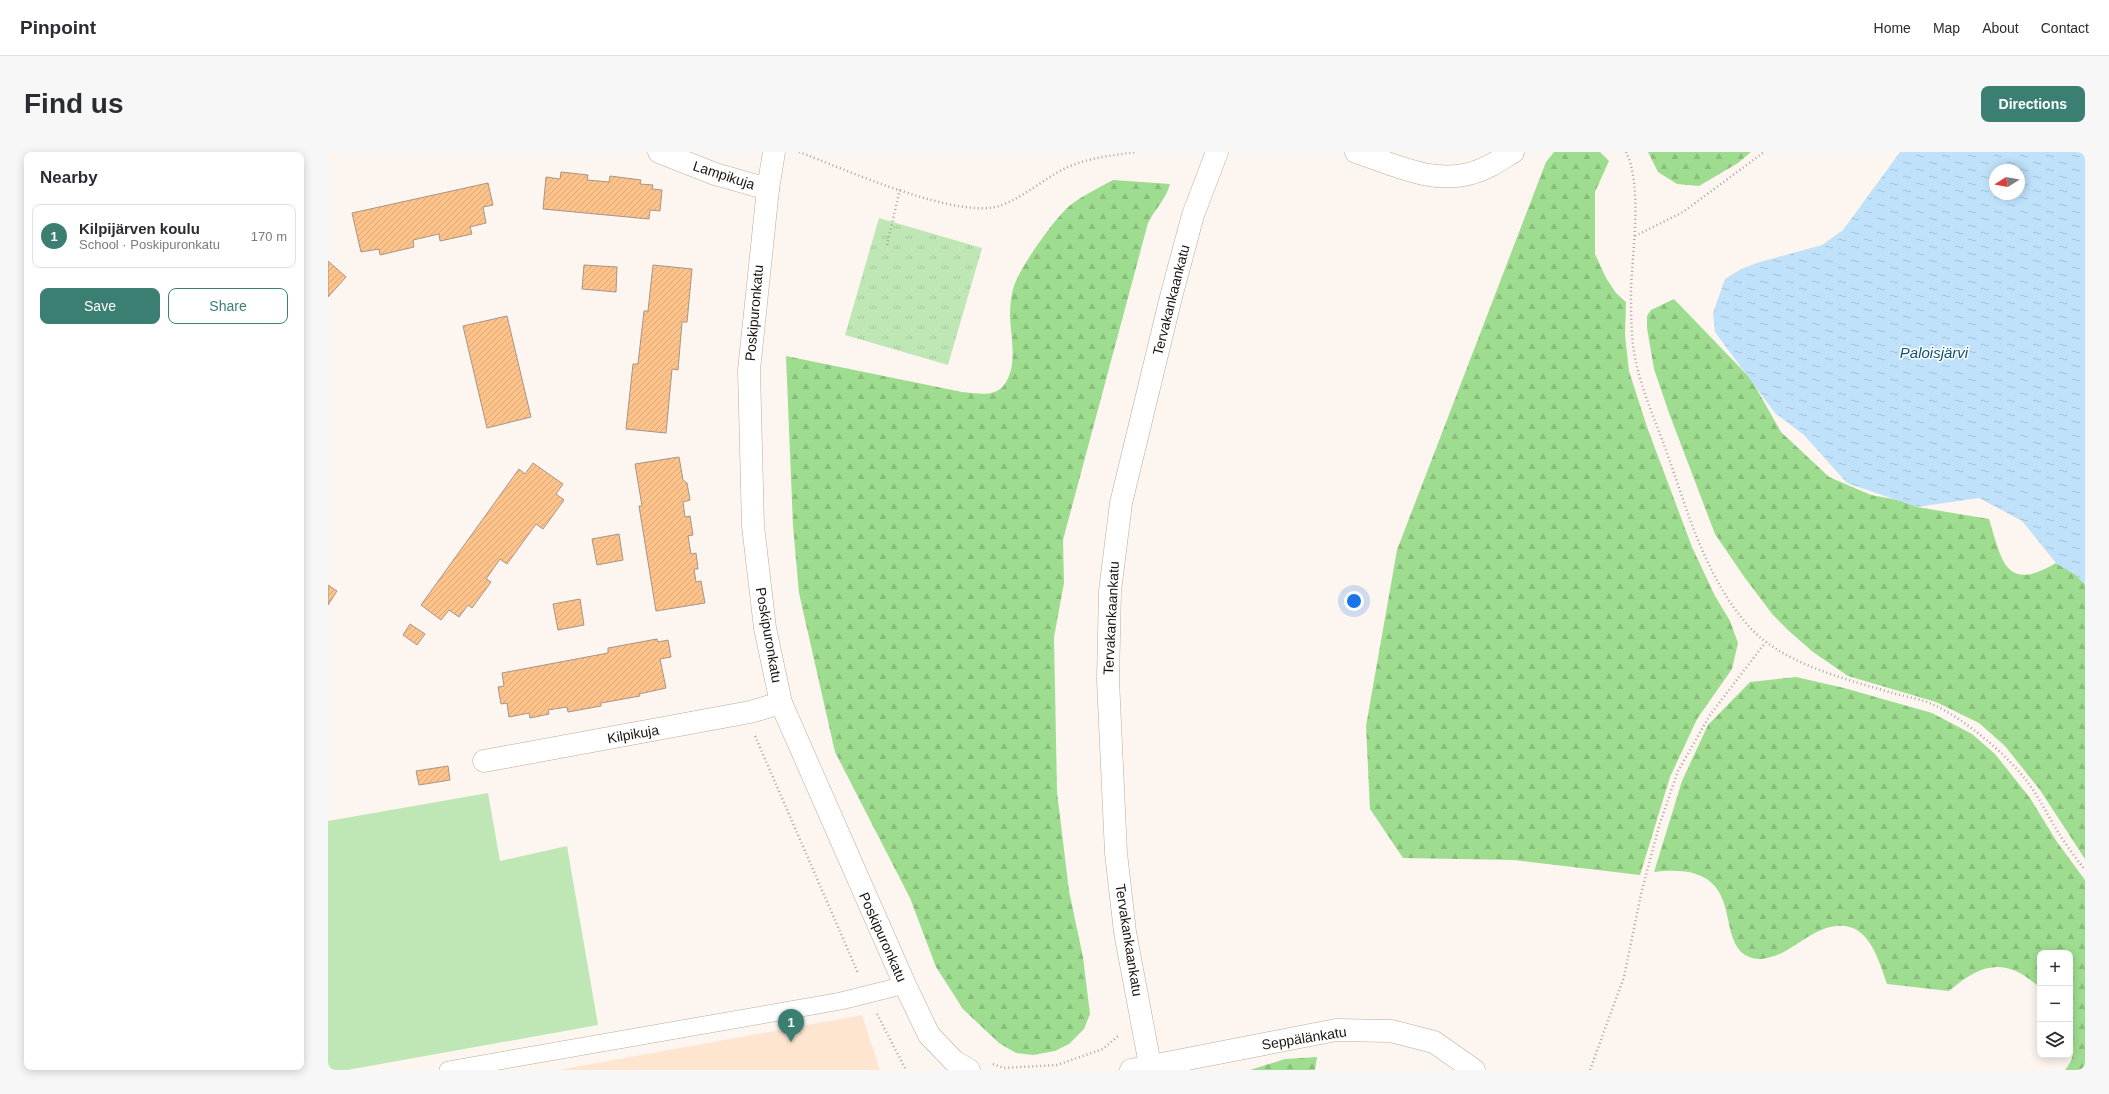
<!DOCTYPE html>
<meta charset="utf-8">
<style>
body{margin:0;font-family:Arial,sans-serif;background:#f7f7f7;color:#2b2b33}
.controls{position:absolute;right:12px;bottom:12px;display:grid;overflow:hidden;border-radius:8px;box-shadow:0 2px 10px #0003}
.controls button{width:36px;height:36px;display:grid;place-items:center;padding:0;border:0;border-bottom:1px solid #e1e1e2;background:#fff;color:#2b2b33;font:20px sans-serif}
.compass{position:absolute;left:1661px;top:12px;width:36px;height:36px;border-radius:50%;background:#fff;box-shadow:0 2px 10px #0003;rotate:259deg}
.you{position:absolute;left:1026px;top:449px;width:14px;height:14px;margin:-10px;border:3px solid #fff;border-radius:50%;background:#1a73e8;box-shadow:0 0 0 6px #1a73e833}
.badge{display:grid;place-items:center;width:26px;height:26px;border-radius:50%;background:#3b7f73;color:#fff;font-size:13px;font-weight:700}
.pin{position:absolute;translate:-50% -33px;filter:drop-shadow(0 1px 2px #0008)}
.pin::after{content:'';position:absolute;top:21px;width:14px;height:12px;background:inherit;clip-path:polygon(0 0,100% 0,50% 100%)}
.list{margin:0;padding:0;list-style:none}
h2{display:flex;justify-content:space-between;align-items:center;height:52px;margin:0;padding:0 16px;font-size:17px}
h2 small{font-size:13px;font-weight:400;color:#7c7c81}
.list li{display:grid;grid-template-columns:26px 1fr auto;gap:12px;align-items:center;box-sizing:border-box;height:64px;margin:0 8px 8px;padding:0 8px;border:1px solid #e1e1e2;border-radius:8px}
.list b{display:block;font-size:15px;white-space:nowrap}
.list p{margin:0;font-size:13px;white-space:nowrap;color:#7c7c81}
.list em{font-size:13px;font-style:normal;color:#7c7c81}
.actions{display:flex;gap:8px;padding:12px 16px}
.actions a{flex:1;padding:9px 0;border:1px solid #3b7f73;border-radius:8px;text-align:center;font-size:14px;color:#3b7f73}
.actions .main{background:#3b7f73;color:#fff}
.icon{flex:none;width:22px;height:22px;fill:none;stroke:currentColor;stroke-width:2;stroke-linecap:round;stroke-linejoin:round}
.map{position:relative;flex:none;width:1757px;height:918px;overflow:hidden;border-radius:8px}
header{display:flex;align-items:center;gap:24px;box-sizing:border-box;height:56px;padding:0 20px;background:#fff;border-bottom:1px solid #e1e1e2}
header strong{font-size:19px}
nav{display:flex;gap:22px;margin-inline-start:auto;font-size:14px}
.intro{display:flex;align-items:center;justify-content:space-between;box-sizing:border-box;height:96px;padding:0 24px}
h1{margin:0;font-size:28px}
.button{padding:10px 18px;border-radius:8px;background:#3b7f73;color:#fff;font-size:14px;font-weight:700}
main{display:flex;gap:24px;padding:0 24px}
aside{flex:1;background:#fff;border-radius:8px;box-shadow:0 2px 10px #0003}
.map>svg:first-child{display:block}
.built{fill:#fde5d0}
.grass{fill:url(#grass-tufts)}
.forest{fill:url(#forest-firs)}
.garden{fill:#bfe7b5}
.water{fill:url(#water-ripples);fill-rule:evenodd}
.building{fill:url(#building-hatch);stroke:#a69687}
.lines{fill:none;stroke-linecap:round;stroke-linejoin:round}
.service-casing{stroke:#bcab9c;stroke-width:18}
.minor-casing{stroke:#bcab9c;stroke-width:23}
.path{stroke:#aca49f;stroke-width:2.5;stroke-dasharray:1 3;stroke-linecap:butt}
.service{stroke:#fff;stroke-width:17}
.minor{stroke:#fff;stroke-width:22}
.labels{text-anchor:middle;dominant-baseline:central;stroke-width:3;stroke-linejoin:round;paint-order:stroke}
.street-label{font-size:14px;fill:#1a140f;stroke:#fff}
.water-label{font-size:15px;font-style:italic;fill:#0d527a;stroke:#fff}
</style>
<header>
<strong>Pinpoint</strong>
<nav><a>Home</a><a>Map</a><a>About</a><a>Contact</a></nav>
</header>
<div class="intro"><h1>Find us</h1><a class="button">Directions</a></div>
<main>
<aside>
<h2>Nearby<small></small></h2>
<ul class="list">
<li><span class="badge">1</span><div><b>Kilpijärven koulu</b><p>School · Poskipuronkatu</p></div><em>170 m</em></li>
</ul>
<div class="actions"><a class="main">Save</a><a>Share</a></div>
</aside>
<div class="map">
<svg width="1757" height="918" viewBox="0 0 1757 918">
<defs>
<pattern id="grass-tufts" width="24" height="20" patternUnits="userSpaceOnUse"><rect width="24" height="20" fill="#bfe7b5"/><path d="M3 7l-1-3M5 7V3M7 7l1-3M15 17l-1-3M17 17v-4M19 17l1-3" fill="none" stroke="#a4c59a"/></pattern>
<pattern id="forest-firs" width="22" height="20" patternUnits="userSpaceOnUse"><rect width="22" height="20" fill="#9edd8f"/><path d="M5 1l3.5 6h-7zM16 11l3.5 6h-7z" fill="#88bd7a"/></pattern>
<pattern id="water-ripples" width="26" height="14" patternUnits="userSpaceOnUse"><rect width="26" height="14" fill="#bfe1fa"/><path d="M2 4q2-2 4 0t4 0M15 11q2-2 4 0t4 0" fill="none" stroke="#a4c0d5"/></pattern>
<pattern id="building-hatch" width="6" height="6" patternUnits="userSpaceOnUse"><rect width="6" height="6" fill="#fec28b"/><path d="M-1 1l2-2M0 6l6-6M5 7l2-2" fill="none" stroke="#d9a677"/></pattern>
</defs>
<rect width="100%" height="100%" fill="#fdf5ef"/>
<!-- built -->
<path class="built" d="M534,863l18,55h-321z"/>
<!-- grass -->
<path class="grass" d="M551,66l103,30 -34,117 -103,-30z"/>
<!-- forest -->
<g class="forest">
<path d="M1226,0h46l9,9 -14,31v62l11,24 10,15 10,9 -1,33 4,36 18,56 45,120 23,49 15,25 8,22 -6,26 -35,50 -27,58 -30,98 -126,-15 -111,-2 -33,-49 -4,-83 31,-176 149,-388z"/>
<path d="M1320,0h103l-13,11 -39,23 -22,-2 -19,-12z"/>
<path d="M785,28l57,4c-4,15 -15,25 -22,39l-85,317 1,43 -10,54 3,155 12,99 14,66 7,57 -6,15 -15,15 -14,7 -22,4 -17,-2 -17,-10 -36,-34 -27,-42 -26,-69 -75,-146 -36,-159 -6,-67 -7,-170 176,36c13,1 33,6 42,-7 14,-18 7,-48 6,-68 0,-9 1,-23 4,-31 7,-20 37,-62 52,-77 11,-11 33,-21 47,-29z"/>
<path d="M1346,147l77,80 30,53 48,45 42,18 38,7 8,5 72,12c13,42 16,74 67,44l20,12 9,9v275l-45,-69 -35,-44 -26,-23 -43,-21 -88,-26 -35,-24 -24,-21 -16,-16 -28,-37 -30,-44 -46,-121 -15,-44 -7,-41v-12l4,-6z"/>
<path d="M1468,525l48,11 88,25 40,21 23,20 35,44 27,44 28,38v190h-20c10,-12 10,-22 5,-36v-81h-30v35c-33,-31 -58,-26 -91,3l-62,-7c-11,-32 -22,-71 -66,-54 -14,6 -26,16 -39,23 -9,4 -20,8 -30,5 -43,-13 3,-98 -98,-86l28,-91 26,-56 42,-43z"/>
<path d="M989,905l-2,13h-65l35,-11z"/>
</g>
<!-- garden -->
<path class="garden" d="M160,641l12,68 67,-15 31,179 -251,45h-19v-249z"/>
<!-- water -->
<path class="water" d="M1572,0h185v432l-9,-9 -20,-12 -34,-42 -43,-23 -62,9 -70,-24 -43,-48 -29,-22 -60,-81 -2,-19 12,-34 16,-10 19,-7 62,-17 21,-15zM1667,18h24v24h-24z"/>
<!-- building -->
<g class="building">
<path d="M233,20l27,3 -1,5 22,2 1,-6 31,4 -1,4 13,1 -1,4 10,1 -2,21 -10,-1 -1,9 -106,-10 3,-32 14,2z"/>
<path d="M160,31l5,22 -10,2 3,16 -16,4 2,7 -32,7 -1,-7 -26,6 1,7 -34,8 -1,-6 -18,3 -9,-39z"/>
<path d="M0,109l18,16 -18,20z"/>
<path d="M256,113l33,2 -1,25 -34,-3z"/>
<path d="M325,113l39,4 -5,53h-5l-4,48 -6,-1 -6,64 -40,-4 7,-65h5l6,-53h4z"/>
<path d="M179,164l24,101 -44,11 -24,-102z"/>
<path d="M351,305l4,23 4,3 3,17 -7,2 2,15 5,-1 3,19 -5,1 3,18 5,-1 2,16h-4l2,13 5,-1 4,22 -49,8 -17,-105h3l-7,-42z"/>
<path d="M205,311l30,21 -7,10 8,6 -21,29 -7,-5 -29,40 -7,-5 -14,20 5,3 -19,26 -4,-3 -9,12 -10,-7 -8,10 -20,-15 98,-136 6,5z"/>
<path d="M291,382l4,26 -26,5 -5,-26z"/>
<path d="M0,433l9,6 -9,14z"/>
<path d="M252,447l4,26 -26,5 -5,-26z"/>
<path d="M82,472l15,10 -8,11 -14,-10z"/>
<path d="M329,487l1,3 10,-2 3,17 -11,2 6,29 -27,6 1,2 -39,7v3l-33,6 -1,-5 -19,3 1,4 -19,4 -1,-5 -20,4 -2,-14 -6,1 -3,-17 6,-1 -2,-13 106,-20v-5z"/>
<path d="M120,614l2,14 -31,5 -3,-14z"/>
</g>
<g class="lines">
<defs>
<path id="service" d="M120,918l393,-69 64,-16"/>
<g id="minor">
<path d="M331,0l56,22 53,15"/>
<path d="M446,0l-6,37 -19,181 4,156 12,102 16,75 124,282 24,50 25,26 15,9"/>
<path d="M1028,0c37,12 77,33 116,21 15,-4 28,-13 41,-21"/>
<path d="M156,609l266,-49 31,-9"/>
<path d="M803,918l205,-40 55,1 43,11 40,28"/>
<path d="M823,918l-26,-138 -9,-79 -8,-173 2,-89 11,-88 50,-206 22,-82 24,-63"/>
</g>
</defs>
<!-- service casing -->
<use href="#service" class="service-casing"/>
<!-- minor casing -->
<use href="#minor" class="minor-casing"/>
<!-- path -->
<g class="path">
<path d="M471,0c43,16 162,70 203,53 21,-8 38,-23 58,-34 23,-13 50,-15 76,-19"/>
<path d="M1298,0c17,35 6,100 5,139 0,14 0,28 1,42 2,41 20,79 34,117 21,59 38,124 80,173 34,41 100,56 150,71 12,3 25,5 36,10 33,15 76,51 97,80 11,15 19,32 29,48 8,13 18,26 27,38"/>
<path d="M1307,84l48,-24 81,-60"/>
<path d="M559,93l13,-56"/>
<path d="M427,584l103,237"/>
<path d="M549,862l29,56"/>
<path d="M665,912l11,4 53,-3 46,-16 15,-13"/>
<path d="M1262,918l34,-93 17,-83 18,-68 19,-55 32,-56 55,-72"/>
</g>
<!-- service -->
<use href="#service" class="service"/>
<!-- minor -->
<use href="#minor" class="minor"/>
</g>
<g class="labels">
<!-- street labels -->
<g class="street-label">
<text transform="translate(396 23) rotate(18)">Lampikuja</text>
<text transform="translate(843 148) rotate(-76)">Tervakankaankatu</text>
<text transform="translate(426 161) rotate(-85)">Poskipuronkatu</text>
<text transform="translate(783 466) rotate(-87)">Tervakankaankatu</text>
<text transform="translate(441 483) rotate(80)">Poskipuronkatu</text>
<text transform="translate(305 582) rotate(-10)">Kilpikuja</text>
<text transform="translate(555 785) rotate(66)">Poskipuronkatu</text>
<text transform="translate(801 788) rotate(81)">Tervakankaankatu</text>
<text transform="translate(976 886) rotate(-9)">Seppälänkatu</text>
</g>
<!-- water labels -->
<g class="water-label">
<text x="1606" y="200">Paloisjärvi</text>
</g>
</g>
</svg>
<div class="controls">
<button>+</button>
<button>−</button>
<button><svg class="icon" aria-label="layers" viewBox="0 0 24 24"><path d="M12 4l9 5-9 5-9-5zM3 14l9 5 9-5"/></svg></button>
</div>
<svg class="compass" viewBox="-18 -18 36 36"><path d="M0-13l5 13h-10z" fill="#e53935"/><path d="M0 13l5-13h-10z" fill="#7c7c81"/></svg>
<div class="you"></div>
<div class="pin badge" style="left:463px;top:890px">1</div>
</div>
</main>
